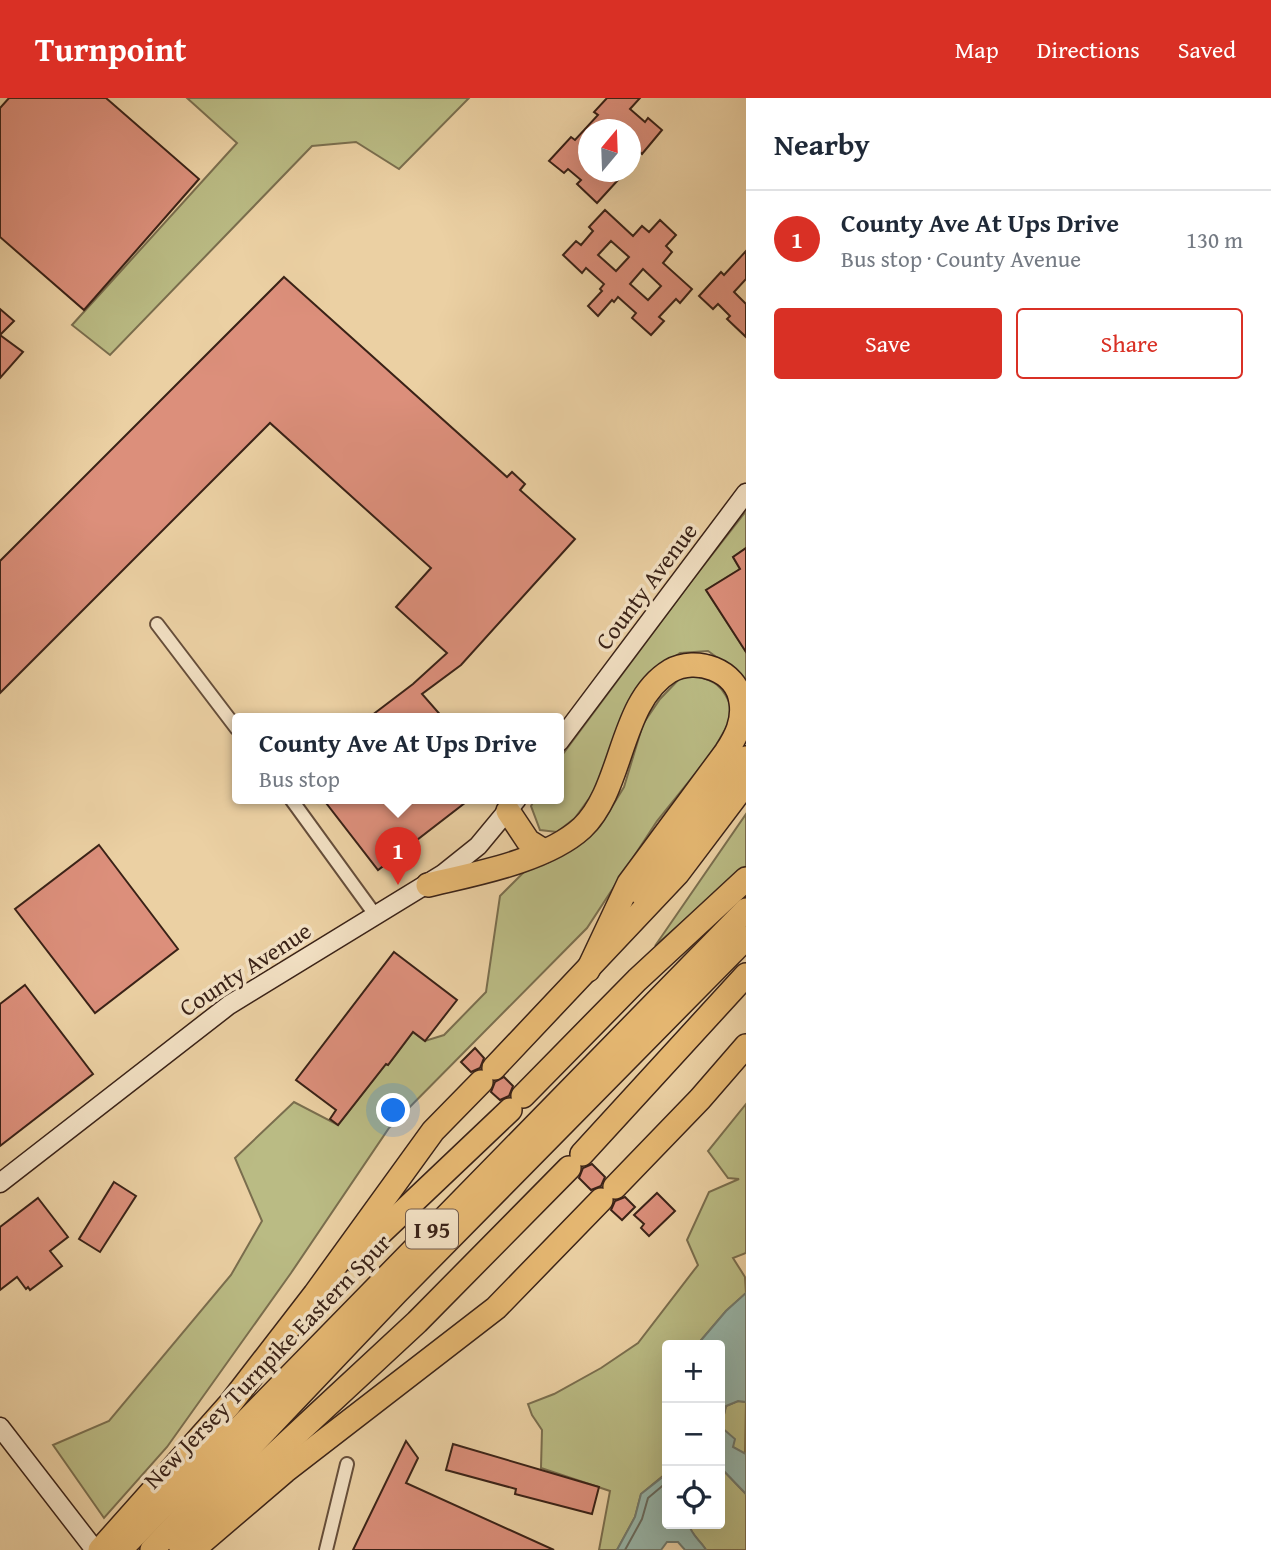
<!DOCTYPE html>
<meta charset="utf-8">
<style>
body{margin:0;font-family:"Gentium Book Plus",serif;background:#f6f6f7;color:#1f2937}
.controls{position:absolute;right:21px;bottom:21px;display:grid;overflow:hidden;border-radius:7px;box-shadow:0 7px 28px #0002}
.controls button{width:63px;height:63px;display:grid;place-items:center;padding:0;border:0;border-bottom:2px solid #e0e1e3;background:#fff;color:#1f2937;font:35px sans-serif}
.compass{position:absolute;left:578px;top:21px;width:63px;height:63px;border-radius:50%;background:#fff;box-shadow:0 7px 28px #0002;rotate:19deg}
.you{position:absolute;left:394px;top:1013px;width:24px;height:24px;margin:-18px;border:5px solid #fff;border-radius:50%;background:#1a73e8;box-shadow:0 0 0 10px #1a73e833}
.badge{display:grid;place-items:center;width:46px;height:46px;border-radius:50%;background:#d93025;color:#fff;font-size:23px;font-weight:700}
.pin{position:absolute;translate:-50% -58px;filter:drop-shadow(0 2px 4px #0008)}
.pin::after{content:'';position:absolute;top:37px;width:24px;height:21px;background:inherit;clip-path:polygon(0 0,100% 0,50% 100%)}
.popup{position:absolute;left:232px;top:615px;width:332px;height:91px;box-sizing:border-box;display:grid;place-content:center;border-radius:7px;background:#fff;filter:drop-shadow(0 2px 5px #0005);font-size:23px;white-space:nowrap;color:#747a83}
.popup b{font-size:26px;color:#1f2937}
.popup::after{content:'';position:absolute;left:50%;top:100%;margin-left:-14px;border:14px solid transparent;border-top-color:#fff}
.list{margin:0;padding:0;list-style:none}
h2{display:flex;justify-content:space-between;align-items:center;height:91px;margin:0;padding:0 28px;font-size:30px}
h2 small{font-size:23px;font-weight:400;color:#747a83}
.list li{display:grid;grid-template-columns:46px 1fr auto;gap:21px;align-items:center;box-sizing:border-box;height:98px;padding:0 28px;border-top:2px solid #e0e1e3}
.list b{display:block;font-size:26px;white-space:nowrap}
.list p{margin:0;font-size:23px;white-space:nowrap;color:#747a83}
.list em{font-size:23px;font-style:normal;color:#747a83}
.actions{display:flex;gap:14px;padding:21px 28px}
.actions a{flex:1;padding:16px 0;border:2px solid #d93025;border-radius:7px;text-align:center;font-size:24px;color:#d93025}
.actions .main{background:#d93025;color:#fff}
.icon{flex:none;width:38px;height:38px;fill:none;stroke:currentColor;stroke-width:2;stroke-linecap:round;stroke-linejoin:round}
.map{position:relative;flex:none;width:746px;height:1452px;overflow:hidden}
header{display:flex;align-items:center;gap:42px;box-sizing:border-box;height:98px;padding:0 35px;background:#d93025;color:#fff}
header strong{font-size:33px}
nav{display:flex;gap:38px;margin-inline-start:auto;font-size:24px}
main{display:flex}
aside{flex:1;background:#fff}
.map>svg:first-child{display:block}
.green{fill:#babb84;stroke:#7a6e4e;stroke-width:2}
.water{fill:#98b6aa;stroke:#727b6f;stroke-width:2}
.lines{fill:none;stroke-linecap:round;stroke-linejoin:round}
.shore{stroke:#696c60;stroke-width:2}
.building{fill:#dc8f7b;stroke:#3a2217;stroke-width:2;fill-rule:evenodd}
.street-casing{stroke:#664e3a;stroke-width:16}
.secondary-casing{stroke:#3a2217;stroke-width:21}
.highway-casing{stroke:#3a2217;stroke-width:26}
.street{stroke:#f2e0c3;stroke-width:12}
.secondary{stroke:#f2e0c3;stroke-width:18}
.highway{stroke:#e6b872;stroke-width:23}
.labels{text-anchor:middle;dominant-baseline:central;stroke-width:7;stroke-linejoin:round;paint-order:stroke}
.shield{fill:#f2e0c3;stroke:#715b4b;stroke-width:2}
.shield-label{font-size:23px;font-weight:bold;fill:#3a2217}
.street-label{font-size:24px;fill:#3a2217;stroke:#f2e0c3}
</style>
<header>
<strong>Turnpoint</strong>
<nav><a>Map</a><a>Directions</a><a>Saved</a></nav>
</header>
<main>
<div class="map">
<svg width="746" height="1452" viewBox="0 0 746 1452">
<rect width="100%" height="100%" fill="#ebd0a3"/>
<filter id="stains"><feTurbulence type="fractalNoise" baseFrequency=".00286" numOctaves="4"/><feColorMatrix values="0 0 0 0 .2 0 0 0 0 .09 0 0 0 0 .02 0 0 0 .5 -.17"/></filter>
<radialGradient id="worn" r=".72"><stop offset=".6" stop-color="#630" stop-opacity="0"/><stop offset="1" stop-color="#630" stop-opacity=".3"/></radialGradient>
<!-- green -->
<g class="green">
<path d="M187,0h282l-70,71 -43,-27 -44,4 -202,209 -38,-30 165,-182z"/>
<path d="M746,413v37l-13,9 7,12 -34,21 40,62v35l-13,-18 -25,-18 -28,2 -26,19 -56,114 -23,32 -18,14 -17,-2 -9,-24 4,-7h24l1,-41 130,-175z"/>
<path d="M684,576c33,6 38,9 50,40l-23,40 -54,67 -70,107 -198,200 -98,145 -124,174 -63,71 -51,-73 56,-24 122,-146 31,-54 -27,-63 59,-56 44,23 48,-61 2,1 25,-33 12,9 19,-6 42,-43 14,-96 24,-24 49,-23 27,-23 24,-39 19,-63 17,-25z"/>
<path d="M746,716v52l-91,80z"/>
<path d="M746,1006v149l-13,5 12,19 1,16 -20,18 -29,34h-30v117l-3,13 -23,19 -6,23 -18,33h-18l11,-59 -69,-23 1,-38 -10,-15 -4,-11 26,-10 47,-26 37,-25 60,-78 -11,-25 22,-48 30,-13 -11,-1 -20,-27z"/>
<path d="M738,1303l8,1 -1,52 -12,-7 -12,-20 5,-21z"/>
<path d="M722,1371l24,25v56h-40c-5,-9 -16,-16 -17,-26h31v-54z"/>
</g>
<!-- water -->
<g class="water">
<path d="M746,1195v109l-8,-1 -12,5 -5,21 14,12 -2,8 13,7v40l-24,-25 -2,1v-125h-23l29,-34z"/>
<path d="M667,1364v62h22c1,10 12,17 17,26h-21l-7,-8h-11l-6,8h-44l18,-33 6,-23 23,-18z"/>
</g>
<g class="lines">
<!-- shore -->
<path class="shore" d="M625,1452l17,-31 6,-21 19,-16"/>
</g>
<!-- building -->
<g class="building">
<path d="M9,0h97l93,81 -115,131 -84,-73v-129z"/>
<path d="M607,0h33l-10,11 15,13 3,-4 14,12 -20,24 -11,-10v-14h-7l-7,-6 -5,6h-23v42h20l9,8 -21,23 -20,-19 4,-4 -13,-11 -4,4 -15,-12 22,-24 4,3 23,-25 -4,-3z"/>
<path d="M605,112l28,26 9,-10 7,6 11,-12 16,15 -10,11 6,6 -9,11 29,26 -12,14 -4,-4 -17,18 5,4 -13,14 -19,-17 4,-5 -18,-16 -4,5 -2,-2 -14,16 -10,-10 14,-15 -2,-2 4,-5 -18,-16 -4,5 -19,-18 13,-14 5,4 12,-14 -4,-4zM611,143l18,16 -13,14 -18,-16zM643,171l18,17 -13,14 -18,-16z"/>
<path d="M746,153v28l-12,13 12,12v33l-19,-18 3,-3 -12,-12 -5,5 -14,-13 22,-24 3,3z"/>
<path d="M284,179l223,200 5,-5 13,12 -5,6 55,49 -114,126 -39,29 22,25h-77l46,-35 34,-31 -51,-46 35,-39 -161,-145 -270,270v-132z"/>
<path d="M0,211l14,12 -14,14 23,17 -23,26z"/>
<path d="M746,450v104l-40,-62 34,-21 -7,-12z"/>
<path d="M323,701h147l-92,71z"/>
<path d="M99,747l79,104 -83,64 -80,-104z"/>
<path d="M394,854l63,48 -32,41 -12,-9 -25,33 -2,-1 -48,61 -8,-6 6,-9 -40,-30z"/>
<path d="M25,887l68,89 -93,72v-142z"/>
<path d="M475,950l9,10 -4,10 -9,4 -10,-10z"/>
<path d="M504,979l9,9 -4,10 -9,4 -9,-8 4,-10z"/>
<path d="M592,1066l13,13 -4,9 -10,4 -12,-12 4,-10z"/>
<path d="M114,1084l22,14 -36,56 -21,-13z"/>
<path d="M657,1095l18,18 -26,25 -8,-8 3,-4 -10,-9z"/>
<path d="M625,1099l10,10 -13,13 -11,-10 4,-9z"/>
<path d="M38,1100l30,39 -18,14 12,15 -32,24 -2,-3 -2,2 -9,-12 -17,13v-63z"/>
<path d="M406,1343l12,17 -12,25 148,67h-201z"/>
<path d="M453,1346l146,43 -7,27 -77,-20 1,-5 -70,-19z"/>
</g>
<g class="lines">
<defs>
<g id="street">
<path d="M157,526l80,105"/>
<path d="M291,701l85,117"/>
<path d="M326,1452l21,-86"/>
</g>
<g id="secondary">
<path d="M559,644l187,-249"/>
<path d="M0,1085l229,-178 214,-131 35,-28 39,-47"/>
<path d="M0,1329l95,123"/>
</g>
<g id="highway">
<path d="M508,713l20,30 16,10"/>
<path d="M428,787c46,-11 118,-24 154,-57 42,-40 37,-126 88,-157 26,-15 67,-1 71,31 3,19 -5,35 -15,50l-97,131 -41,87"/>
<path d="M642,796l72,-97 32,-39"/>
<path d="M494,970l184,-195 68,-90"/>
<path d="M523,998l114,-116 109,-101"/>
<path d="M582,1056l164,-179"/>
<path d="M615,1089l85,-88 46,-53"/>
<path d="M353,1161l157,-149"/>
<path d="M179,1445l238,-221 152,-154"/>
<path d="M195,1450l90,-77 211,-163 105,-108"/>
<path d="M100,1452l130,-146 85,-110 118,-163 48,-49"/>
<path d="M120,1452l626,-640"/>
<path d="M152,1452l244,-257 350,-355"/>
</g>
</defs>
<!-- street casing -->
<use href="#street" class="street-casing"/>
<!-- secondary casing -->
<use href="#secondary" class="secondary-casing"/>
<!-- highway casing -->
<use href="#highway" class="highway-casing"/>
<!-- street -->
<use href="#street" class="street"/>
<!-- secondary -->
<use href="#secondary" class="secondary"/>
<!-- highway -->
<use href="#highway" class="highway"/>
</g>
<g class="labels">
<!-- shield labels -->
<rect class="shield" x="406" y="1111.5" width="52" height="39" rx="5"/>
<g class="shield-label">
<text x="432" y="1131">I 95</text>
</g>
<!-- street labels -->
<g class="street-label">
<text transform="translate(646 488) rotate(-53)">County Avenue</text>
<text transform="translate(245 871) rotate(-33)">County Avenue</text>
<text transform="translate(267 1263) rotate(-46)">New Jersey Turnpike Eastern Spur</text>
</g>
</g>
<rect width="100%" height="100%" filter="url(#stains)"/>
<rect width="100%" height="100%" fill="url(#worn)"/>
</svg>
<div class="controls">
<button>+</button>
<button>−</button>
<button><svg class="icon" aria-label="locate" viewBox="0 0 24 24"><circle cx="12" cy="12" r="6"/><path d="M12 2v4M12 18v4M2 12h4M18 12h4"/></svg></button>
</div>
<svg class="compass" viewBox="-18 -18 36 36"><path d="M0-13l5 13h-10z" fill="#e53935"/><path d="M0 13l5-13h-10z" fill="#747a83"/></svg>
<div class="you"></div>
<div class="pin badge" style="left:398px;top:787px">1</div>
<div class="popup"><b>County Ave At Ups Drive</b>Bus stop</div>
</div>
<aside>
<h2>Nearby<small></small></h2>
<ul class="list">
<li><span class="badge">1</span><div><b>County Ave At Ups Drive</b><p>Bus stop · County Avenue</p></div><em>130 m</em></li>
</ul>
<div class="actions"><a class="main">Save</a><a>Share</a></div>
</aside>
</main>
